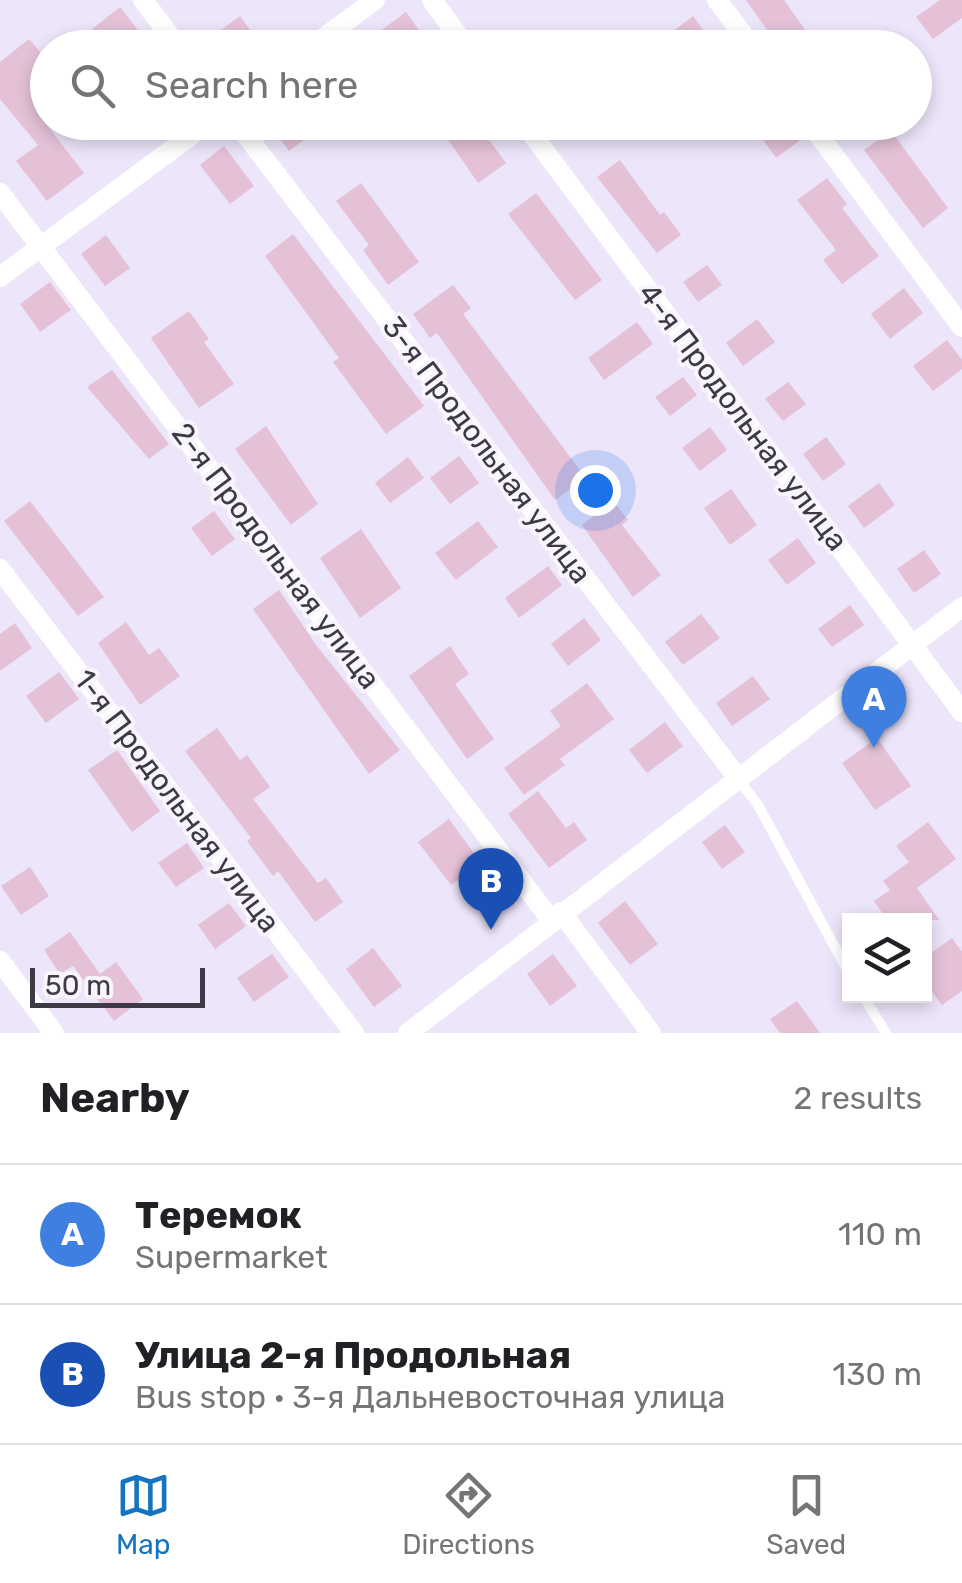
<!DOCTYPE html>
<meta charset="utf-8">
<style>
body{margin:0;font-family:Rubik,sans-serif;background:#f6f6f6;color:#202124}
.controls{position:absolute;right:30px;bottom:30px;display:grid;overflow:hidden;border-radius:0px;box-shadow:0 5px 15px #0003}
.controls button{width:90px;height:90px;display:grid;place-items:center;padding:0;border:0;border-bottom:2px solid #e0e0e0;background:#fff;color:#202124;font:50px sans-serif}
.scale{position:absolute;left:30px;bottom:25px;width:175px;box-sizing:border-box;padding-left:10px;border:5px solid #3e3947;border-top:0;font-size:28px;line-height:35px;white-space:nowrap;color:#3e3947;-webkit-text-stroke:8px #f8f5fc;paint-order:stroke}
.you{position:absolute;left:595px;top:490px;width:35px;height:35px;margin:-25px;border:8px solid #fff;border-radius:50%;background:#1a73e8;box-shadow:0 0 0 15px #1a73e833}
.badge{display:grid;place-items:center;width:65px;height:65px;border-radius:50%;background:#1574c0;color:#fff;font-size:32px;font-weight:700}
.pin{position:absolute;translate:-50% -82px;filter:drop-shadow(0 2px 5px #0008)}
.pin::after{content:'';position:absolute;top:52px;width:35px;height:30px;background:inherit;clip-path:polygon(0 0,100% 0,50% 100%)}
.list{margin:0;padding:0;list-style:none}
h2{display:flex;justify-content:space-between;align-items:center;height:130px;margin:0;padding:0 40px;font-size:42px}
h2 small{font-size:32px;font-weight:400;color:#757577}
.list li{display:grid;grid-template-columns:65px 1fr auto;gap:30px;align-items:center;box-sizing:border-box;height:140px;padding:0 40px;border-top:2px solid #e0e0e0}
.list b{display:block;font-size:38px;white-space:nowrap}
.list p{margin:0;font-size:32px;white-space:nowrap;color:#757577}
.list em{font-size:32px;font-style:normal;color:#757577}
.icon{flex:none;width:55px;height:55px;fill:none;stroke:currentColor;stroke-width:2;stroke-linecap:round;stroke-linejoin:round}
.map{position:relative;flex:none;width:962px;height:1033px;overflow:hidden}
.search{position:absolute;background:#fff;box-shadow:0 5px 15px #0003;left:30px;right:30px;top:30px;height:110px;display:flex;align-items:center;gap:25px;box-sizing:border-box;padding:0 35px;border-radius:55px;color:#757577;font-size:38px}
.sheet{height:410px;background:#fff}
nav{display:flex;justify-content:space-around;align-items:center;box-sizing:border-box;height:140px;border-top:2px solid #e0e0e0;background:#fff;font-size:28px;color:#757577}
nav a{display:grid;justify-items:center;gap:5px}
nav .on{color:#1574c0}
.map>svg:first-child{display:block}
.building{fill:#e4c1d7}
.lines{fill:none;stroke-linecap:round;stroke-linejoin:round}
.service{stroke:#fff;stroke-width:10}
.minor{stroke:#fff;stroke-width:20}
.labels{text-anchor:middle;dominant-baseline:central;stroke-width:8;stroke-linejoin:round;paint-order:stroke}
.street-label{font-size:30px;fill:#3e3947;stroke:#f8f5fc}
</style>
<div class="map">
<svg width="962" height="1033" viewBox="0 0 962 1033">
<rect width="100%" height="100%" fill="#ede5fa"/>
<!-- building -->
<g class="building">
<path d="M746,0h38l34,48h-38z"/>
<path d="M940,0h22v18l-29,21 -17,-22z"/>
<path d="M120,7l21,27 -18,14h-17l-14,-19z"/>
<path d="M406,12l18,25 -14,11h-26l-9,-13z"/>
<path d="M240,16l16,22 -12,10h-47z"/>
<path d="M693,16l16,22 -13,10h-45z"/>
<path d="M29,39l19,22v41l-12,9 48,62 -37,28 -31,-40 22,-16 -38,-46v-37z"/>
<path d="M268,122h60l-39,29z"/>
<path d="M436,122h40l30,41 -28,20z"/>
<path d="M772,122h14l13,19 -23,17 -18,-25z"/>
<path d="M891,131l57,77 -25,20 -59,-78z"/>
<path d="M224,146l30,40 -24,18 -30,-39z"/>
<path d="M620,160l40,55 4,-3 17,23 -24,18 -60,-76z"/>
<path d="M827,178l20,26 -5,4 37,48 -37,28 -19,-24 13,-10 -39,-50z"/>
<path d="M361,183l58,79 -31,23 -25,-35 6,-5 -33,-44z"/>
<path d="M536,193l66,87 -27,20 -67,-86z"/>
<path d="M293,234l131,172 -38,28 -53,-72 6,-4 -74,-102z"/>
<path d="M106,235l24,33 -25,18 -24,-32z"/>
<path d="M707,265l15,20 -24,17 -15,-20z"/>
<path d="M50,282l21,28 -31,22 -20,-28z"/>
<path d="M453,285l18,23 -8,6 123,164 -31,22 -118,-167 -7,5 -17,-24z"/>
<path d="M904,288l19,25 -33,26 -19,-25z"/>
<path d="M189,311l20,28 -5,3 30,42 -35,24 -48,-70z"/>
<path d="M757,319l18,23 -32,24 -17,-23z"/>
<path d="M637,322l16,22 -49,36 -16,-22z"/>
<path d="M947,340l15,20v9l-29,22 -20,-25z"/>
<path d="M112,370l57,74 -20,15 -62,-72z"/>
<path d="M683,377l14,18 -27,21 -15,-19z"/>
<path d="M788,382l18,22 -23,17 -18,-22z"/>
<path d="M266,426l52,78 -27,21 -56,-76z"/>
<path d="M710,427l17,23 -27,21 -18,-23z"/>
<path d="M826,437l20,27 -23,17 -20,-27z"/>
<path d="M459,456l20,27 -29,21 -20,-26z"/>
<path d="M408,457l16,21 -34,25 -15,-20z"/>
<path d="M879,483l16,22 -31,23 -16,-22z"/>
<path d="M731,489l26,36 -27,20 -26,-37z"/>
<path d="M30,501l74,96 -26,19 -74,-95z"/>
<path d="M613,501l15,19 -6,5 39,50 -28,22 -51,-72z"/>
<path d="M214,511l21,28 -23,17 -21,-28z"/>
<path d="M478,521l20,26 -42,33 -21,-27z"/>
<path d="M361,529l40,59 -41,30 -40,-60z"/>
<path d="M798,538l18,25 -29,22 -19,-25z"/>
<path d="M924,550l17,24 -27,19 -17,-24z"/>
<path d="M548,566l14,19 -43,33 -14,-20z"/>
<path d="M279,590l37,55 84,105 -31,24 -116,-165z"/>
<path d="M850,605l14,20 -32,22 -14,-18z"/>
<path d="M701,614l19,24 -37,27 -18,-23z"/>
<path d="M584,618l17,22 -33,26 -17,-22z"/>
<path d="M126,622l23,33 10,-7 21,28 -40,29 -42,-62z"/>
<path d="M15,623l17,25 -32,23v-37z"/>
<path d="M450,646l19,28 -14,10 39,55 -27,20 -58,-83z"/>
<path d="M59,672l20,27 -33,24 -20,-27z"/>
<path d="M753,676l17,23 -38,27 -16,-23z"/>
<path d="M587,683l27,36 -54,40 5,6 -41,30 -20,-27 57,-42 -11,-15z"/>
<path d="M665,722l18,24 -36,27 -18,-23z"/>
<path d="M217,728l23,32 7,-5 23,32 -17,12 65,84 8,-5 17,24 -28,20 -37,-51 -5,5 -26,-35 4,-3 -66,-87z"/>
<path d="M877,738l34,48 -36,24 -33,-47z"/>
<path d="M117,750l43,61 -28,21 -44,-62z"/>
<path d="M538,791l28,37 8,-6 13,18 -38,28 -41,-54z"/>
<path d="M449,819l32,44 -30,22 -33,-43z"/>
<path d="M928,822l28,37 -39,29 22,32h-52l-13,-19 16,-11 -7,-9 26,-19 -13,-16z"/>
<path d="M725,825l20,27 -23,17 -20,-27z"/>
<path d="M187,843l17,25 -28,19 -18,-24z"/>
<path d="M30,867l19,29 -28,19 -20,-29z"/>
<path d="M625,901l33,43 -28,21 -32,-42z"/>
<path d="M229,903l17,23 -31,23 -17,-24z"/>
<path d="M70,932l30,42 16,-12 27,37 -29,22 -41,-55 -13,8 -16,-24z"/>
<path d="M952,938l10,14v39l-20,14 -18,-24v-23z"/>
<path d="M373,948l29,38 -28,21 -28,-38z"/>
<path d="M272,954l17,23 -35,25 -17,-24z"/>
<path d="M553,954l24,32 -27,20 -23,-32z"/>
<path d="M797,1001l23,32h-40l-10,-14z"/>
</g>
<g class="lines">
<!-- service -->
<g class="service">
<path d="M738,779l20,26 92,170"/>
<path d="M863,996l23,37"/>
</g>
<!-- minor -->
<g class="minor">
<path d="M143,0l36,48"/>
<path d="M432,0l35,48"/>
<path d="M717,0l36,48"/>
<path d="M310,48l65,-48"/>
<path d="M236,122l502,656"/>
<path d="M523,122l439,590"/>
<path d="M809,122l153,205"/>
<path d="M0,193l551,727"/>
<path d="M0,277l209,-155"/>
<path d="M0,569l354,464"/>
<path d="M561,912l90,121"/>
<path d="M0,961l54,72"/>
<path d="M408,1033l554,-426"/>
</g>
</g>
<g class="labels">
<!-- street labels -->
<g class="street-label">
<text transform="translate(743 417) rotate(53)">4-я Продольная улица</text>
<text transform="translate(487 450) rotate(53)">3-я Продольная улица</text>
<text transform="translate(276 556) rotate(53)">2-я Продольная улица</text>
<text transform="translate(177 801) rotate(53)">1-я Продольная улица</text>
</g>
</g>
</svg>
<div class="controls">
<button><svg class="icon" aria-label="layers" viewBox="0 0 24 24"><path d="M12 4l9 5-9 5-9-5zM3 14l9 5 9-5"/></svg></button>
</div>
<div class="scale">50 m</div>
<div class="you"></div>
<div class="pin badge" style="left:874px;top:748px;background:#3f7fe0">A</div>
<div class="pin badge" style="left:491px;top:930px;background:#1a4fb4">B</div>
<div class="search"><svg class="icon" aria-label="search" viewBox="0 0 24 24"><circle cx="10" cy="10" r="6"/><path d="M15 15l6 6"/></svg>Search here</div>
</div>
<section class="sheet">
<h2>Nearby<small>2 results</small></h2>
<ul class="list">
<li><span class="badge" style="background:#3f7fe0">A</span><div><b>Теремок</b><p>Supermarket</p></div><em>110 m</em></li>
<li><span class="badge" style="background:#1a4fb4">B</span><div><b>Улица 2-я Продольная</b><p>Bus stop · 3-я Дальневосточная улица</p></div><em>130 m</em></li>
</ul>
</section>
<nav>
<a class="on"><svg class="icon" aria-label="map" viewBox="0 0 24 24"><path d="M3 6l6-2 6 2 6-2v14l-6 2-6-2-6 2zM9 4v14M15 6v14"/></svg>Map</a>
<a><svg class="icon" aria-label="directions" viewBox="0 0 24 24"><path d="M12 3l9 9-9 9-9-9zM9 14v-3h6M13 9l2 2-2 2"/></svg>Directions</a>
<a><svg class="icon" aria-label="saved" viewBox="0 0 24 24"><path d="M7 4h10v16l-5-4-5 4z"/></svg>Saved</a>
</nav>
